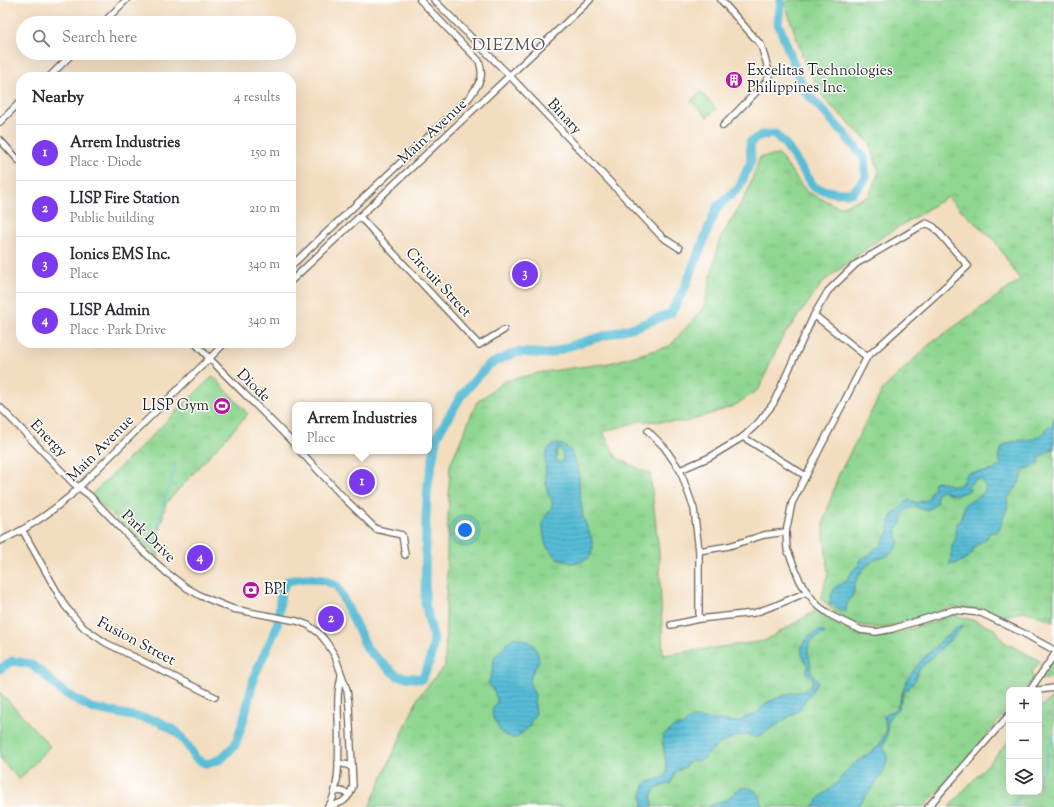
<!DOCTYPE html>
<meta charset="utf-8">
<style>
body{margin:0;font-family:"Sorts Mill Goudy",serif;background:#f7f7f7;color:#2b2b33}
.controls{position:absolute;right:12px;bottom:12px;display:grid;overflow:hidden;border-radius:8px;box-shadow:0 4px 16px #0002}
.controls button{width:36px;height:36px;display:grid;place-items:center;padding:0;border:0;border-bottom:1px solid #e1e1e2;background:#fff;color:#2b2b33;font:20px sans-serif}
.you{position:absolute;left:465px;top:530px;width:14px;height:14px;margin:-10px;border:3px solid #fff;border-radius:50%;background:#1a73e8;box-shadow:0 0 0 6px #1a73e833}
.badge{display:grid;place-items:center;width:26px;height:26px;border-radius:50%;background:#7c3aed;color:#fff;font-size:13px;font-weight:700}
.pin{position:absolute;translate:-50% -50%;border:2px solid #fff;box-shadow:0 1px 4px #0006}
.popup{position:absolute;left:292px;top:402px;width:140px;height:52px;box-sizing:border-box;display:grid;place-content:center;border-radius:8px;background:#fff;filter:drop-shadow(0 1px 3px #0005);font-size:13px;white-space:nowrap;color:#7c7c81}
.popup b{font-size:15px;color:#2b2b33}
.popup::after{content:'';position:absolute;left:50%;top:100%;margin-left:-8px;border:8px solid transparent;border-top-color:#fff}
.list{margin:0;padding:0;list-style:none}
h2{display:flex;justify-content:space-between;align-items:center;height:52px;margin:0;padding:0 16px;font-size:17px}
h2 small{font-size:13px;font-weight:400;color:#7c7c81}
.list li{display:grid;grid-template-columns:26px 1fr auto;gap:12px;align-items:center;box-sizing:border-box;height:56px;padding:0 16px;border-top:1px solid #e1e1e2}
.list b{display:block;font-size:15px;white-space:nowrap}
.list p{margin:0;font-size:13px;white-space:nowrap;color:#7c7c81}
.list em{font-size:13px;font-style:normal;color:#7c7c81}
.icon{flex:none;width:22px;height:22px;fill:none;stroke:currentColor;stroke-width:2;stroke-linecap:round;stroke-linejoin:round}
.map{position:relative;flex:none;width:1054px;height:807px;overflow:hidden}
.search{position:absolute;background:#fff;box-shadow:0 4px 16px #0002;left:16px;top:16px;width:280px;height:44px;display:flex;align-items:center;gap:10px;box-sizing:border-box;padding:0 14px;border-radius:22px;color:#7c7c81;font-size:15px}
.panel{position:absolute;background:#fff;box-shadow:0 4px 16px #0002;left:16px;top:72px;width:280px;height:276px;border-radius:16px}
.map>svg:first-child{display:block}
.grass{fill:url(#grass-tufts);stroke:#567956}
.pitch{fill:#8fd691;stroke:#567956}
.water{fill:url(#water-rules);stroke:#3a6c78;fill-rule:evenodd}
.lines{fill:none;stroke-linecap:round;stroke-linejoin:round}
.stream{stroke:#57bcd5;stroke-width:1.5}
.river{stroke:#57bcd5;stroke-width:9}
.street-casing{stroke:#676055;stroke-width:8}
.street{stroke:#fff;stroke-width:5.5}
.labels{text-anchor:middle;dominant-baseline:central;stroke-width:3;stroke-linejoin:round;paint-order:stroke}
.poi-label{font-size:15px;fill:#1c1c1c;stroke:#fff;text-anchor:start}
.street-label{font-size:15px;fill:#1c1c1c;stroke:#fff}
.quarter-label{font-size:17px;letter-spacing:1px;fill:#584c59;stroke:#fff}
</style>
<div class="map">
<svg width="1054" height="807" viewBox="0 0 1054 807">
<defs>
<pattern id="grass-tufts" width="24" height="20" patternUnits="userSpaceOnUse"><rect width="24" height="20" fill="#8fd691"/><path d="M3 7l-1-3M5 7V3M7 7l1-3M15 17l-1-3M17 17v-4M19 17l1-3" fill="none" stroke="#7bb77c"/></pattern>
<pattern id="water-rules" width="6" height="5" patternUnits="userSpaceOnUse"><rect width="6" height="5" fill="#57bcd5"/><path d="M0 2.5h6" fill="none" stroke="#4ba1b6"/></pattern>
</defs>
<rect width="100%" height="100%" fill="#fff"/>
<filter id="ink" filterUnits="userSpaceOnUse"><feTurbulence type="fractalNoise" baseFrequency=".025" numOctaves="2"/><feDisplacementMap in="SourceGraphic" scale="8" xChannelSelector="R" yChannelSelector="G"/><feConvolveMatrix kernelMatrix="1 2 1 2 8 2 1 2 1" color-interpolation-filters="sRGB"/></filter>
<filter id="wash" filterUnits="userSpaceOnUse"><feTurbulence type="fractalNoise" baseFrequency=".012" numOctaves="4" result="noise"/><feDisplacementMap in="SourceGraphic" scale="16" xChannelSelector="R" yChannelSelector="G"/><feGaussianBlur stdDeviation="0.9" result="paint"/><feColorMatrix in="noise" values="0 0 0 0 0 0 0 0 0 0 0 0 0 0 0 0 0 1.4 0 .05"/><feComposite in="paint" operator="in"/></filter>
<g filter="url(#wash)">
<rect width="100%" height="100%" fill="#f3ddbf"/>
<!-- grass -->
<g class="grass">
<path d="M788,0h266v621l-30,-10 -22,6 -21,-8 -29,-2 -56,18 -12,3 -16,-1 -19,-5 -11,-7 -17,-16 7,-26 -5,-49 15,-48 45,-87 47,-45 90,-64 -25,-39 -48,-44 -66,41 -57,43 -44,60 -21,48 -25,17 -48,16 -46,-1 -37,11 14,26 33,16 9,78 4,103 101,-14 53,-31 15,12 18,10 24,5 21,-3 59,-19 22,6 20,9 8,12 36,19 -8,11 1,7 -9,11h-15v18l-33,41 -52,58h-555l50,-111 26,-30 2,-121 3,-80 27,-63 28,-21 38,-9 67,-9 60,-17 34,-39 15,-66 28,-48 13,-36 19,-2 28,37 32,15 30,-11 10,-24 -9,-29 -44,-42 -21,-38 -20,-59z"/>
<path d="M213,376l35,38 -82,89 -7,28 -1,27 -67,-63z"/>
<path d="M1054,659v19l-16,2z"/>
<path d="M1054,697v110h-105l60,-66v51h30v-84z"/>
</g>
<!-- pitch -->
<g class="pitch">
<path d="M701,92l15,17 -9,8 -16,-16z"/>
<path d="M0,692l50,54 -31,34 -19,-22z"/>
</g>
<!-- water -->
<g class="water">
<path d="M1054,418v30l-14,9 -1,7 -15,6c-4,12 -8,20 -17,29l1,6 -9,25 -2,2h-7c-4,11 -11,9 -16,16 -1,1 -1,4 -2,6 -4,4 -18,12 -23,11l2,-5 1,-14 4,-8 -1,-6 2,-9 3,-2 5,-17 17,-9 4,-7 -4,-9c-8,0 -10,3 -15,9l4,1c-13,7 -16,8 -29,1l-4,2 -2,4 1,6c-7,9 -13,10 -22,4 -21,7 -6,11 -18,22v8l2,6c-8,19 -16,12 -29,21 -6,5 -14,15 -16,23 -1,4 1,2 0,6 -3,7 -9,12 -8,20l-6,-1 -6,-6h-5c3,-13 4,-20 18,-24l5,-10 6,-5 3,-7 10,-5 5,-7 3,1 10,-16 2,-16c7,-5 11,-11 18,-16l8,3 12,-4 2,-8 3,-3 -1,-5 4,-2 17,5 8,-2 2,-7 4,-4 16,-1 10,-2 7,-6 -3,-8 5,-10 3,-2 9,-3 19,-2 12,-7v-3l7,-7z"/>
<path d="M554,444l9,1 7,5 9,22v17l4,28 8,20 2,12 -4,9 -9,4 -9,1 -14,-5 -11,-12 -3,-16v-9l9,-14v-7l-4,-6 -2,-9 -1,-26 3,-10zM560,448c4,5 3,9 2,14l-3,1 -3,-3 1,-11z"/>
<path d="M959,626h5l-46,45 -3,10 -6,7 -5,4 -7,18 -5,4 -4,6 -1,16 -4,10c2,5 5,10 4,16 -2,12 -22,34 -30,45h-44l8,-11 13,-10 17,-20 27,-19 8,-15 -1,-12 -2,-4c4,-3 9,-4 13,-8 5,-6 6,-18 10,-26 11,-20 35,-42 53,-56z"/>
<path d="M821,630l4,3 -15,9c-6,14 3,16 0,28l8,12 -12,17 -8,12 -34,22 -8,4 -8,-2 -11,1 -18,8 -13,11 -2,4 -6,2h-7l-5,3v3l-10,4 -5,12 -16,6 -4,8 2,5 -1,5h-9l-1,-11 2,-11c7,-6 14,-5 22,-8l1,-7 -5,-31 2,-4 6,-5 6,-4h6l10,-8 46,4 8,-5 10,-3 12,-12 7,-3 16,-6 13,-2 7,-5 2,-7 -7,-7 2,-6c-2,-4 -5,-7 -6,-12 -3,-11 9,-20 19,-24z"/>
<path d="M515,637l13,4 5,4 4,6 2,10 -8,14 -1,10 5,10 -1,7 2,11 -5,8 -2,6 -13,11h-3l-11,-4 -9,-16 -1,-8 5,-8c-1,-10 -4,-12 -9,-19 4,-8 6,-17 6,-25l16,-18z"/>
<path d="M740,788c7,-1 18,1 20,9 1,3 1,7 2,10h-54c5,-3 11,-7 17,-6z"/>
</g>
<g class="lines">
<!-- stream -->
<g class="stream">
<path d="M158,549c-6,-24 8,-49 14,-72 2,-5 4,-10 3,-15"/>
<path d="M1039,776l5,-4 4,-24 6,-12"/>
<path d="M1012,807l10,-15"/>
</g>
<!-- river -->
<path class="river" d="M0,669l12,-8 18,3 14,10 19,18 28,16 67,13 19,11 11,14 8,13 11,5 14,-5 14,-14 8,-23 12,-48 22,-47 4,-35 6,-11 18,-3 19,2 13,6 31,64 29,26 25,3 7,-15 5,-23 -9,-38 1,-88 2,-31 9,-48 24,-40 27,-31 29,-13 31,2 31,-11 59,-17 33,-13 14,-26 32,-80 22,-19 12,-27 -1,-19 11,-7 14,-1 10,10 30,44 21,5h16l14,-15 -2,-20 -18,-22 -42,-46 -26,-67 3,-23"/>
</g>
</g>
<g filter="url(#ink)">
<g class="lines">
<defs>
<g id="street">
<path d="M434,0l76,76 152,161 17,11"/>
<path d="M721,0l40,45 9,30 -5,8 -42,43"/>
<path d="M103,23l23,-23"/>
<path d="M49,77l24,-24"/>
<path d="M0,122l21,-21"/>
<path d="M0,140l21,23"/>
<path d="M360,217l119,128 25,-15"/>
<path d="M291,266l178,-168c10,-15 16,-19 10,-37l-59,-61"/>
<path d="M291,281l299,-281"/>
<path d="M814,315l53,42"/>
<path d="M195,343c32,35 67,67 100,102"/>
<path d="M0,407l73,76 16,12 53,55 25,23 20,15 14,8 32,13 64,12 11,4 11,8 8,10 8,13 12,34 2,16 4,80c-5,15 -11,17 -25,21"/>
<path d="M648,431l16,16 16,23 14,39 5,42v68"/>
<path d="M743,437l63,39"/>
<path d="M300,451l46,49 30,29 26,6 3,20"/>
<path d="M680,470l30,-13 33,-20 15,-14 15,-19 41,-89 14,-24 28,-27 70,-41 8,4 34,39 -101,91 -75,146 -6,29 1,17 13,32 7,11 10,13 15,11 29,14 15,2 16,-3 61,-19 28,3 42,20 31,17"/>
<path d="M23,531l42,75 19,22 22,15 109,54"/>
<path d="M0,541c28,-13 46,-25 70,-45l155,-153"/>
<path d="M699,551l30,-5 35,-11 22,-3"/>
<path d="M671,625l28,-6 55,-6 25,-9 28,-12"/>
<path d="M1030,690l24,-35"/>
<path d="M1039,690l15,-2"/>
<path d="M338,763l10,2 4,3"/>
<path d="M335,792l6,-1 9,3"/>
<path d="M328,807c16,-20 9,-84 10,-110 0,-7 2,-14 3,-21"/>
<path d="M928,807l81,-92"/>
</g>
</defs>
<!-- street casing -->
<use href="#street" class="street-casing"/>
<!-- street -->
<use href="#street" class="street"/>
</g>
</g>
<!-- icons -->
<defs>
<symbol id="building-disc" viewBox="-11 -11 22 22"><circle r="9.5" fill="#b5179e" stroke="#fff"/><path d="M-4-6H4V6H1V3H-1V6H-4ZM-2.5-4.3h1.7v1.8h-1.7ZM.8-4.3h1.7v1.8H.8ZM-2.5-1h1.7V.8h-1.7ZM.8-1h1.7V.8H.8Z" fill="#fff"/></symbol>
<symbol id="stadium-disc" viewBox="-11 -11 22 22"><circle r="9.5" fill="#b5179e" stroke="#fff"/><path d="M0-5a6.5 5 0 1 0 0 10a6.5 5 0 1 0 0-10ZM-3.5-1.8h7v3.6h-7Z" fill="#fff"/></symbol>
<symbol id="bank-disc" viewBox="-11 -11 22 22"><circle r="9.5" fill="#b5179e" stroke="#fff"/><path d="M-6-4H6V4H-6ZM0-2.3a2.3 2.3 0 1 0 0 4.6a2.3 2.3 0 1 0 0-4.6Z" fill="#fff"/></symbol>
</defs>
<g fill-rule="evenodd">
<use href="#building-disc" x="724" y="70" width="20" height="20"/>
<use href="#stadium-disc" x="212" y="396" width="20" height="20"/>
<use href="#bank-disc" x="241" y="580" width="20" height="20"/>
</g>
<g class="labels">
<!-- poi labels -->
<g class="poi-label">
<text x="747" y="71">Excelitas Technologies<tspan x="747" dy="17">Philippines Inc.</tspan></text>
<text x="209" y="406" text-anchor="end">LISP Gym</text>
<text x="264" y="590">BPI</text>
</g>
<!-- street labels -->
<g class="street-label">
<text transform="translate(564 117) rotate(47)">Binary</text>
<text transform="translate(433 132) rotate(-43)">Main Avenue</text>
<text transform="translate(438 283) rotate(47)">Circuit Street</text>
<text transform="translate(253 386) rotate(44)">Diode</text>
<text transform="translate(48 439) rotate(46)">Energy</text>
<text transform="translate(101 449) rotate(-45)">Main Avenue</text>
<text transform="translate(148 537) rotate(44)">Park Drive</text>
<text transform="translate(136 642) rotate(28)">Fusion Street</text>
</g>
<!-- quarter labels -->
<g class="quarter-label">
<text x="509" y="46">DIEZMO</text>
</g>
</g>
</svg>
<div class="controls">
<button>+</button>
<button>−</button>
<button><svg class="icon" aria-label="layers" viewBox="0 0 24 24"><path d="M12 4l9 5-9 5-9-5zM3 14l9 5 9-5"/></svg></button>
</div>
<div class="you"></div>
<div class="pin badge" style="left:362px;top:482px">1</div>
<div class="popup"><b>Arrem Industries</b>Place</div>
<div class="pin badge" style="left:331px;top:619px">2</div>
<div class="pin badge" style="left:525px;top:274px">3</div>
<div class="pin badge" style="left:200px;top:558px">4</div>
<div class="search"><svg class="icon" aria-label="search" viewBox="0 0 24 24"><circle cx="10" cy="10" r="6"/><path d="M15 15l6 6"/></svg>Search here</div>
<section class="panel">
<h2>Nearby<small>4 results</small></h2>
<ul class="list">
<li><span class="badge">1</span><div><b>Arrem Industries</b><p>Place · Diode</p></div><em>150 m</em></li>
<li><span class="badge">2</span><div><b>LISP Fire Station</b><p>Public building</p></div><em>210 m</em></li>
<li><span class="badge">3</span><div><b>Ionics EMS Inc.</b><p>Place</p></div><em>340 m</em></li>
<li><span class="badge">4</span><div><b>LISP Admin</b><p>Place · Park Drive</p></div><em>340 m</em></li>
</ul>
</section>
</div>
